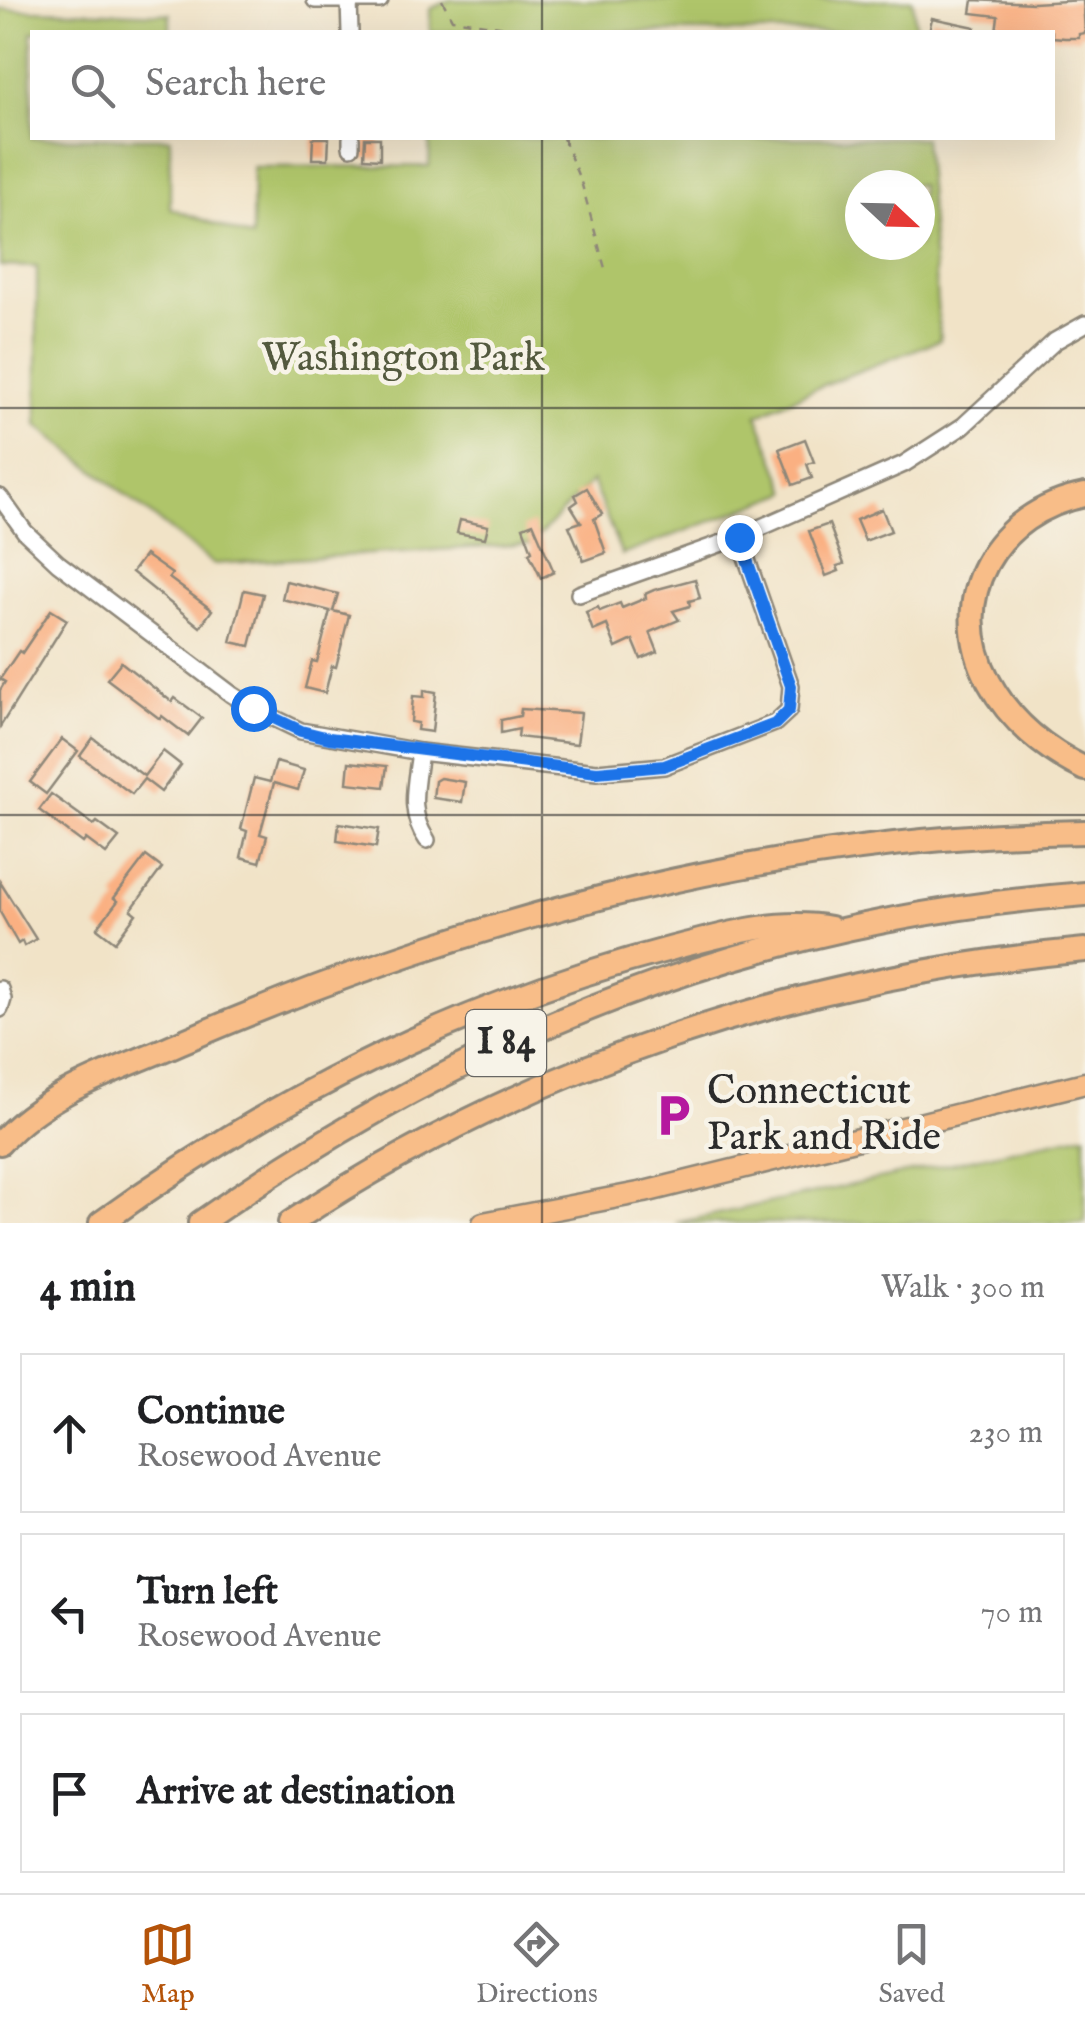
<!DOCTYPE html>
<meta charset="utf-8">
<style>
body{margin:0;font-family:"IM FELL English",serif;background:#f2f2f2;color:#202124}
.compass{position:absolute;left:845px;top:170px;width:90px;height:90px;border-radius:50%;background:#fff;box-shadow:0 10px 40px #0002;rotate:112deg}
.stop{position:absolute;width:30px;height:30px;margin:-22px;border:8px solid #1a73e8;border-radius:50%;background:#fff}
.stop.end{background:#1a73e8;border-color:#fff;box-shadow:0 2px 10px #0008}
.list{margin:0;padding:0;list-style:none}
h2{display:flex;justify-content:space-between;align-items:center;height:130px;margin:0;padding:0 40px;font-size:42px}
h2 small{font-size:32px;font-weight:400;color:#757577}
.list li{display:grid;grid-template-columns:65px 1fr auto;gap:30px;align-items:center;box-sizing:border-box;height:160px;margin:0 20px 20px;padding:0 20px;border:2px solid #e0e0e0;border-radius:0px}
.list b{display:block;font-size:38px;white-space:nowrap}
.list p{margin:0;font-size:32px;white-space:nowrap;color:#757577}
.list em{font-size:32px;font-style:normal;color:#757577}
.icon{flex:none;width:55px;height:55px;fill:none;stroke:currentColor;stroke-width:2;stroke-linecap:round;stroke-linejoin:round}
.map{position:relative;flex:none;width:1085px;height:1223px;overflow:hidden}
.search{position:absolute;background:#fff;box-shadow:0 10px 40px #0002;left:30px;right:30px;top:30px;height:110px;display:flex;align-items:center;gap:25px;box-sizing:border-box;padding:0 35px;border-radius:0px;color:#757577;font-size:38px}
.sheet{height:670px;background:#fff}
nav{display:flex;justify-content:space-around;align-items:center;box-sizing:border-box;height:140px;border-top:2px solid #e0e0e0;background:#fff;font-size:28px;color:#757577}
nav a{display:grid;justify-items:center;gap:5px}
nav .on{color:#b45309}
.map>svg:first-child{display:block}
.green{fill:#afc56a;stroke:#6d784a;stroke-width:2.5;fill-rule:evenodd}
.building{fill:#fab082}
.lines{fill:none;stroke-linecap:round;stroke-linejoin:round}
.minor-casing{stroke:#8e8779;stroke-width:20}
.major-casing{stroke:#8e8779;stroke-width:25}
.highway-casing{stroke:#8e8779;stroke-width:28}
.path{stroke:#8e8779;stroke-width:2.5;stroke-dasharray:8 8;stroke-linecap:butt}
.minor{stroke:#fff;stroke-width:15}
.major{stroke:#f8bd88;stroke-width:20}
.highway{stroke:#f8bd88;stroke-width:22}
.route{stroke:#1a73e8;stroke-width:12}
.grid{fill:none;stroke:#2b2b2b;stroke-width:2.5;stroke-opacity:0.55}
.labels{text-anchor:middle;dominant-baseline:central;stroke-width:9;stroke-linejoin:round;paint-order:stroke}
.shield{fill:#f7f3e8;stroke:#686764;stroke-width:2.5}
.shield-label{font-size:38px;font-weight:bold;fill:#2b2b2b}
.park-label{font-size:40px;fill:#53593e;stroke:#f7f3e8}
.poi-label{font-size:40px;fill:#2b2b2b;stroke:#f7f3e8;text-anchor:start}
</style>
<div class="map">
<svg width="1085" height="1223" viewBox="0 0 1085 1223">
<rect width="100%" height="100%" fill="#f7f3e8"/>
<filter id="ink" filterUnits="userSpaceOnUse"><feTurbulence type="fractalNoise" baseFrequency=".01" numOctaves="2"/><feDisplacementMap in="SourceGraphic" scale="20" xChannelSelector="R" yChannelSelector="G"/><feConvolveMatrix kernelMatrix="1 2 1 2 8 2 1 2 1" color-interpolation-filters="sRGB"/></filter>
<filter id="wash" filterUnits="userSpaceOnUse"><feTurbulence type="fractalNoise" baseFrequency=".0048" numOctaves="4" result="noise"/><feDisplacementMap in="SourceGraphic" scale="40" xChannelSelector="R" yChannelSelector="G"/><feGaussianBlur stdDeviation="2.25" result="paint"/><feColorMatrix in="noise" values="0 0 0 0 0 0 0 0 0 0 0 0 0 0 0 0 0 1.4 0 .05"/><feComposite in="paint" operator="in"/></filter>
<g filter="url(#wash)">
<rect width="100%" height="100%" fill="#f1e3c7"/>
<!-- green -->
<g class="green">
<path d="M450,0h463l3,32h-486v-23z"/>
<path d="M0,9l170,5v18h-138v106h138v70l82,30 1,-71 176,-1 1,-28h494l16,202 -117,45 -66,30 31,77 -166,63 -30,-74 -61,63 -318,20 -176,-139v-158l-37,-1zM860,185h60v60h-60z"/>
<path d="M1085,1134v89h-409z"/>
</g>
<g id="blocks">
<!-- building -->
<g class="building">
<path d="M973,0l60,3 50,-3 2,33 -6,1v4h-14l-13,-1v-5h-56l2,-16 -27,-3z"/>
<path d="M932,18l43,9 -1,5h-45z"/>
<path d="M313,138h16l-1,21h-16z"/>
<path d="M365,138h15v21l-16,-1z"/>
<path d="M805,439l9,23 -7,2 5,14 -19,7 -14,-36z"/>
<path d="M587,488l15,26 -8,5 12,34 -22,8 -15,-35 12,-4 -10,-16 7,-5 -3,-6z"/>
<path d="M882,509l9,22 -26,10 -9,-21z"/>
<path d="M460,520l28,6 -3,12 -28,-5z"/>
<path d="M533,523l21,49 -13,6 -12,-25 3,-2 -9,-24z"/>
<path d="M829,524l15,40 -7,2 2,5 -13,5 -17,-45z"/>
<path d="M145,555l27,19 -3,4 43,32 -12,17 -68,-55z"/>
<path d="M695,579l5,19 -11,3 1,5 -17,5 6,9 -29,12 8,20 -17,7 -8,-19 -17,8 -9,-23 -14,6 -7,-19 12,-5 2,4 20,-8 2,5 24,-10 -1,-4 9,-4z"/>
<path d="M286,581l52,13 -5,17 16,4 -13,52 -4,-1 -7,27 -20,-5 7,-27 5,1 13,-51 -48,-12z"/>
<path d="M244,590l19,4 -13,52 -19,-4z"/>
<path d="M51,610l16,10 -67,107v-37l5,-8 -5,-3 19,-28 3,2z"/>
<path d="M121,662l51,40 3,-4 27,20 -14,18 -26,-20 -2,3 -53,-40z"/>
<path d="M424,690l12,2 -4,40 -15,-2 1,-7 -7,-1 2,-26 11,1z"/>
<path d="M521,709l60,4 -4,31 -59,-7 1,-8 -18,4v-13l19,-4z"/>
<path d="M93,738l51,38 19,-25 18,14 -20,27 -17,-13 -12,15 -52,-38z"/>
<path d="M62,739l16,12 -32,43 -16,-12z"/>
<path d="M276,762l28,8 -6,20 -24,-7 -14,51 7,2 -7,26 -19,-5 6,-26 -6,-2 13,-51 16,4z"/>
<path d="M349,762l38,4 -3,21 -37,-4z"/>
<path d="M440,778l25,4 -3,20 -29,-4 2,-17z"/>
<path d="M51,794l43,31 3,-3 22,16 -13,16 -20,-15 -3,4 -44,-33z"/>
<path d="M339,823l40,6 -3,18 -39,-6z"/>
<path d="M146,856l16,12 -31,42 5,4 -21,28 -18,-14 21,-27 -4,-3z"/>
<path d="M0,882l36,57 -12,7 -2,-5 -4,3 -18,-32z"/>
</g>
</g>
</g>
<g filter="url(#ink)">
<use href="#blocks" fill-opacity="0" stroke="#8e8779" stroke-width="2.5"/>
<g class="lines">
<defs>
<g id="minor">
<path d="M315,0h65"/>
<path d="M349,1l1,31"/>
<path d="M351,138v9"/>
<path d="M0,497l25,35 33,31 173,131 22,14 48,23 119,21 177,20 67,-6 111,-43 14,-13 2,-24 -52,-149"/>
<path d="M579,594l160,-57 165,-73 59,-38 92,-85 30,-17"/>
<path d="M420,752c-4,32 -13,60 7,88"/>
<path d="M0,989l3,10 -3,10"/>
</g>
<path id="major" d="M483,1223l161,-31 441,-109"/>
<g id="highway">
<path d="M1085,495c-89,17 -141,103 -96,187 21,39 57,68 96,87"/>
<path d="M0,1143c47,-53 121,-74 184,-102 285,-123 589,-205 901,-209"/>
<path d="M101,1223c173,-126 365,-221 572,-275 51,-13 105,-30 157,-20"/>
<path d="M200,1223c270,-190 554,-304 885,-329"/>
<path d="M290,1223c238,-158 511,-247 795,-273"/>
</g>
</defs>
<!-- minor casing -->
<use href="#minor" class="minor-casing"/>
<!-- major casing -->
<use href="#major" class="major-casing"/>
<!-- highway casing -->
<use href="#highway" class="highway-casing"/>
<!-- path -->
<g class="path">
<path d="M442,0l10,19 53,8 5,5"/>
<path d="M563,138l19,47 24,87"/>
</g>
<!-- minor -->
<use href="#minor" class="minor"/>
<!-- major -->
<use href="#major" class="major"/>
<!-- highway -->
<use href="#highway" class="highway"/>
</g>
</g>
<g class="lines" filter="url(#ink)">
<!-- route -->
<path class="route" d="M253,708l48,23 28,7 268,34 67,-6 111,-42 14,-14 2,-24 -52,-149"/>
</g>
<!-- grid -->
<path class="grid" d="M542,0v32M542,138v1085M0,408h1085M0,815h1085"/>
<!-- icons -->
<defs>
<symbol id="parking-bare" viewBox="-9 -9 18 18"><path d="M-3.5-5.5H1a3.5 3.5 0 0 1 0 7H-1V5.5H-3.5ZM-1-3.4V-.6H.8a1.4 1.4 0 0 0 0-2.8Z" fill="#b5179e" stroke="#f7f3e8" stroke-width="2.5" paint-order="stroke"/></symbol>
</defs>
<g fill-rule="evenodd">
<use href="#parking-bare" x="642" y="1084" width="63" height="63"/>
</g>
<g class="labels">
<!-- shield labels -->
<rect class="shield" x="466" y="1010" width="80" height="66" rx="8"/>
<g class="shield-label">
<text x="506" y="1043">I 84</text>
</g>
<!-- park labels -->
<g class="park-label">
<text x="403" y="359">Washington Park</text>
</g>
<!-- poi labels -->
<g class="poi-label">
<text x="707" y="1092">Connecticut<tspan x="707" dy="46">Park and Ride</tspan></text>
</g>
</g>
</svg>
<svg class="compass" viewBox="-18 -18 36 36"><path d="M0-13l5 13h-10z" fill="#e53935"/><path d="M0 13l5-13h-10z" fill="#757577"/></svg>
<div class="stop" style="left:253px;top:708px"></div>
<div class="stop end" style="left:739px;top:537px"></div>
<div class="search"><svg class="icon" aria-label="search" viewBox="0 0 24 24"><circle cx="10" cy="10" r="6"/><path d="M15 15l6 6"/></svg>Search here</div>
</div>
<section class="sheet">
<h2>4 min<small>Walk · 300 m</small></h2>
<ul class="list">
<li><svg class="icon" aria-label="ahead" viewBox="0 0 24 24"><path d="M12 20V5M6 11l6-6 6 6"/></svg><div><b>Continue</b><p>Rosewood Avenue</p></div><em>230 m</em></li>
<li><svg class="icon" aria-label="left" viewBox="0 0 24 24"><path d="M17 20v-9H6M10 6l-5 5 5 5"/></svg><div><b>Turn left</b><p>Rosewood Avenue</p></div><em>70 m</em></li>
<li><svg class="icon" aria-label="arrive" viewBox="0 0 24 24"><path d="M6 21V4h12l-3 4 3 4H6"/></svg><div><b>Arrive at destination</b></div></li>
</ul>
</section>
<nav>
<a class="on"><svg class="icon" aria-label="map" viewBox="0 0 24 24"><path d="M3 6l6-2 6 2 6-2v14l-6 2-6-2-6 2zM9 4v14M15 6v14"/></svg>Map</a>
<a><svg class="icon" aria-label="directions" viewBox="0 0 24 24"><path d="M12 3l9 9-9 9-9-9zM9 14v-3h6M13 9l2 2-2 2"/></svg>Directions</a>
<a><svg class="icon" aria-label="saved" viewBox="0 0 24 24"><path d="M7 4h10v16l-5-4-5 4z"/></svg>Saved</a>
</nav>
